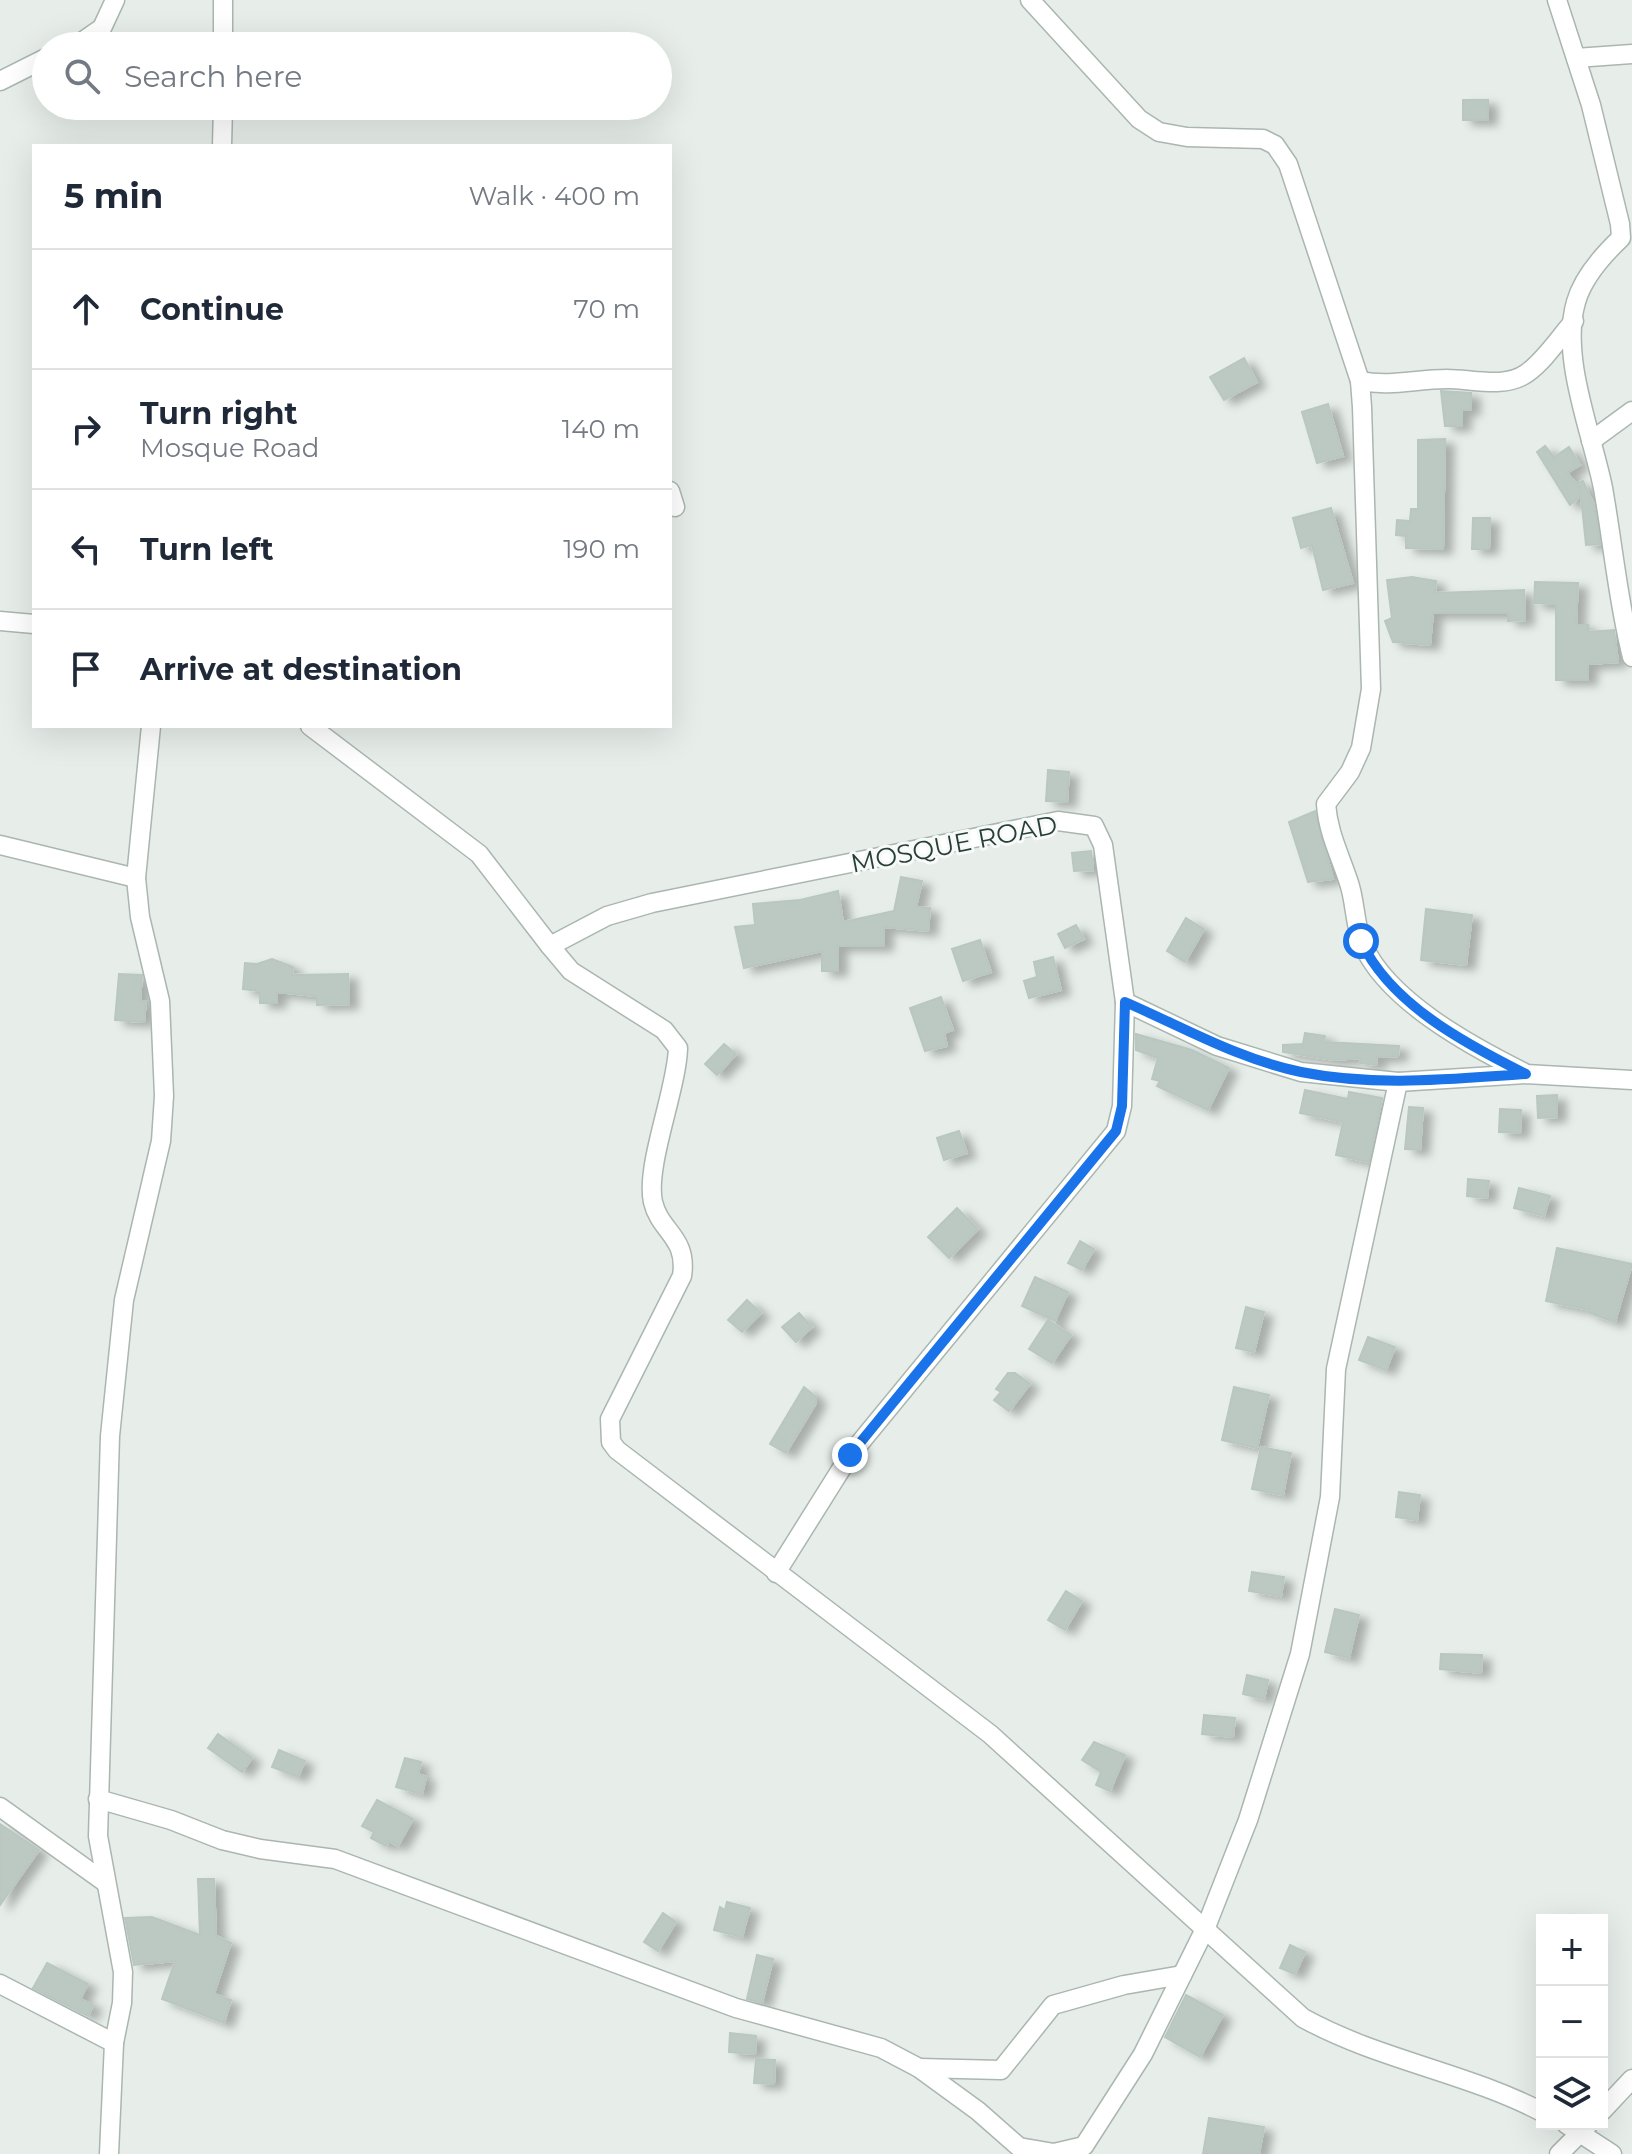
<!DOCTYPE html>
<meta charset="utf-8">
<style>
body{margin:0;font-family:Montserrat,sans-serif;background:#f6f6f7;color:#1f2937}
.controls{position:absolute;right:24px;bottom:24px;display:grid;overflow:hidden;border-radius:0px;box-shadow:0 8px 32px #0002}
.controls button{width:72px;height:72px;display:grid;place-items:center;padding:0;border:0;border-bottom:2px solid #e0e1e3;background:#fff;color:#1f2937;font:40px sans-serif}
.stop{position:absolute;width:24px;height:24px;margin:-18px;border:6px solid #1a73e8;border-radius:50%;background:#fff}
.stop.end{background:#1a73e8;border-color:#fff;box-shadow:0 2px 8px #0008}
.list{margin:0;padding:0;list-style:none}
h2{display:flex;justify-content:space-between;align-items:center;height:104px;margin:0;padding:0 32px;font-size:34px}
h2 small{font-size:26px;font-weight:400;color:#747a83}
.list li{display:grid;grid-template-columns:52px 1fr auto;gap:24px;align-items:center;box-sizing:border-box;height:120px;padding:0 32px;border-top:2px solid #e0e1e3}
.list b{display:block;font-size:30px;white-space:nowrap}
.list p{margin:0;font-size:26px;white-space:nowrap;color:#747a83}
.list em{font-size:26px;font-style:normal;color:#747a83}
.icon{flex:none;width:44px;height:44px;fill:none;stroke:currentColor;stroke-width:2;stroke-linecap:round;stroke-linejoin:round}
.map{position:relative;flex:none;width:1632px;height:2154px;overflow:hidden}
.search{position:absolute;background:#fff;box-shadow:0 8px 32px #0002;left:32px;top:32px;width:640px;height:88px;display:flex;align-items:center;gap:20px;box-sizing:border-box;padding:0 28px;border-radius:44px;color:#747a83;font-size:30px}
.panel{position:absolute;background:#fff;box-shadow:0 8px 32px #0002;left:32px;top:144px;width:640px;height:584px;border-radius:0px}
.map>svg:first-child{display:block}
.building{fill:#bcc9c3;stroke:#b9c7c0;stroke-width:2;filter:url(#shadow)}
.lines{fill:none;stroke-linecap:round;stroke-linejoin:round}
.street-casing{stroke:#aab6b0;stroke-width:21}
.street{stroke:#fff;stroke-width:18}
.route{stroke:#1a73e8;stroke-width:10}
.labels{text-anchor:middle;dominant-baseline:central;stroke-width:6;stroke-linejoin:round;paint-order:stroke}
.street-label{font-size:26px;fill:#273f36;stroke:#f7faf8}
</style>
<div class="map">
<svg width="1632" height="2154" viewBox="0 0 1632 2154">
<defs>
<filter id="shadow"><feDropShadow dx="9" dy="5" stdDeviation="4" flood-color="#0004"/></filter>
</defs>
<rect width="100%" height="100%" fill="#e7eeea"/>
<!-- building -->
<g class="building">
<rect x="1463" y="100" width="25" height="20"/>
<path d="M1244,358l13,24 -33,18 -14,-23z"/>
<path d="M1441,391l30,2v17h-9v16h-17z"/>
<path d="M1328,404l15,52 -26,7 -15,-51z"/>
<path d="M1445,439l-2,110 -37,-1v-12l-10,-1 1,-15 13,1 1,-12h7v-69z"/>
<path d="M1545,446l9,11 15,-10 11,18 -13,8 14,16 -1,-7 3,-1 11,24 6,39 -14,1 -5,-49 -11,9 -33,-53z"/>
<path d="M1331,508l22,75 -30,7 -11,-45 -11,3 -8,-30z"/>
<path d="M1473,518h17l-1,31h-17z"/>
<path d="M1412,577l24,4 -1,12 89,-3 1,30 -17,1v-8h-75l-3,32 -37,-3 -8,-21 7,-3 -5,-38z"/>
<path d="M1535,582l43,1 -2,42h12v7l26,-2 4,32 -30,2v16h-32v-76l-22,-1z"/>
<path d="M1048,770l21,2 -2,30 -21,-1z"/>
<path d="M1315,811l18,68 -25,3 -19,-60z"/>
<path d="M1091,851l2,19 -19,1 -2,-18z"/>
<path d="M901,877l21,4 -6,26 14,1 -2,23 -44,-4v19h-46v25h-16v-20l-78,17 -9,-41 20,-2 -2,-21 47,-4 38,-9 5,31 51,-11z"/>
<path d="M1426,909l46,6 -6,50 -45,-5z"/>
<path d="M1186,918l18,11 -19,33 -18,-11z"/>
<path d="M1076,925l8,14 -19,9 -7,-14z"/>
<path d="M980,940l11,32 -28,9 -11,-32z"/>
<path d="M1053,957l8,33 -32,8 -5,-17 13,-4 -3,-15z"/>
<path d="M272,959l21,8 -1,8 56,-1 1,30 -32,1v-9l-40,-4v11h-17v-12l-17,-2 2,-26 12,1z"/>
<path d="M119,974l23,1 -2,26h6l-2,21 -29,-2z"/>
<path d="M941,997l12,33 -9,3 3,13 -22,5 -15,-43z"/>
<path d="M1305,1033l20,3 -1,6 75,4 -1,10 -21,1 -1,8 -16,-2 1,-5 -27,2 -51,-8v-7l20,-1z"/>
<path d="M1136,1034l56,16 37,18 -21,42 -51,-24 3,-5 -8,-2 6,-21 -22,-8z"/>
<path d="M724,1044l12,10 -19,21 -12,-11z"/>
<path d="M1305,1090l43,9 1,-7 33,6 -13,64 -33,-7 7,-33 -43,-9z"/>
<path d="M1557,1095v22l-19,1 -1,-22z"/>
<path d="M1409,1107l14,1 -3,42 -15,-1z"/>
<path d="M1500,1109l21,1 -1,23 -21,-1z"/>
<path d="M959,1131l8,22 -23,7 -7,-22z"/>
<path d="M1468,1179l21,2 -2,17 -20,-2z"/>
<path d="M1519,1188l31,8 -6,20 -30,-8z"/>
<path d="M957,1208l21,21 -29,29 -21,-21z"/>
<path d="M1080,1241l14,8 -12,21 -14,-7z"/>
<path d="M1557,1248l75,16 -17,58 -26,-9 1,-3 -44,-9z"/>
<path d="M1035,1277l33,15 -13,29 -33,-15z"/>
<path d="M747,1300l14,13 -19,19 -14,-12z"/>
<path d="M1246,1307l18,5 -10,40 -18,-4z"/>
<path d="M799,1313l13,14 -16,15 -14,-15z"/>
<path d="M1048,1320l23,15 -19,28 -23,-14z"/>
<path d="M1368,1337l27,10 -9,23 -27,-10z"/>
<path d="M1008,1373h7l15,11 -21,27 -15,-11 7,-8 -5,-3z"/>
<path d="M804,1387l12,10v6l-30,50 -16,-9z"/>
<path d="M1234,1387l35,8 -12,53 -35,-8z"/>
<path d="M1261,1447l30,6 -8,42 -31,-6z"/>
<path d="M1399,1492l21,3 -3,25 -21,-3z"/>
<path d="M1252,1572l32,5 -3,19 -32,-5z"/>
<path d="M1066,1591l16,10 -17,29 -17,-10z"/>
<path d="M1335,1609l24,6 -10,43 -24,-6z"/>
<path d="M1441,1654l41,1 -1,18 -41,-4z"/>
<path d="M1247,1675l21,5 -4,19 -21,-5z"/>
<path d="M1204,1715l31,3 -2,19 -31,-3z"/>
<path d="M218,1734l34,24 -10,14 -34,-24z"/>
<path d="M1094,1742l31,13 -15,36 -14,-6 5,-13 -19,-12z"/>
<path d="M279,1750l26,11 -7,16 -26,-10z"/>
<path d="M405,1758l16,4 -3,12 8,3 -4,17 -26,-7z"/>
<path d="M377,1800l36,19 -15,27 -9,-5 -3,5 -15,-8 3,-6 -12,-6z"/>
<path d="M0,1824l39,26 -39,55z"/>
<path d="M198,1879h16l2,57 15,7 -17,51 17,6 -7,23 -62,-24 13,-38 -41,4 -9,-47 27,-1 48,18z"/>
<path d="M727,1902l23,6 -8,29 -28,-7 6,-23 5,3z"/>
<path d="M663,1913l13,9 -18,29 -14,-9z"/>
<path d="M1290,1945l15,7 -10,22 -15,-6z"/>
<path d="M757,1955l16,4 -11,44 -15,-4z"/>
<path d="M47,1963l41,21 -8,15 13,6 -5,11 -55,-28z"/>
<path d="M1186,1995l37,20 -23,42 -35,-20z"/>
<path d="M730,2033l26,3 -1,18 -26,-2z"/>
<path d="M756,2059l19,1 -1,24 -20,-1z"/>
<path d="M1209,2118l55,9 -5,27h-56z"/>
</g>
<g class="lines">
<defs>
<g id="street">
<path d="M1030,0l109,119 20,13 28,5 76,2 12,6 13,19 72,217 2,26 9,282 -10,59 -11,24 -24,32c2,28 13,49 22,76 8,21 6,45 15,65 25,56 108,101 160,127"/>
<path d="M1557,0l34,105 29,119 1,14c-18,17 -38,39 -45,64 -16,55 16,131 27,186 10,56 15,114 29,169"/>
<path d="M76,46l26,-18 13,-28"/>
<path d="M223,46v-46"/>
<path d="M1576,58l56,-4"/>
<path d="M0,81l46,-23"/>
<path d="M222,146l1,-40"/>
<path d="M1360,381c32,6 55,-2 87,-2 26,0 58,10 80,-6 18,-13 32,-35 47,-52"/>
<path d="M1591,441l41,-30"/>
<path d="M670,491l5,16"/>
<path d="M0,621l34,3"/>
<path d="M310,726l169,128 71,92 57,-30 45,-13 406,-82 36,5 9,19 22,157 92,44 84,26 97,10 128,-8 106,6"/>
<path d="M0,845l136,33"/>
<path d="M550,946l21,25 93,59 14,18c-1,41 -33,118 -25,154 7,30 35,35 29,74l-72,143 1,23 6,8 373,284 313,284c76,42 162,54 239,94"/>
<path d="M776,1573l74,-118 266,-324 6,-25 3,-104"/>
<path d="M98,1799l73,21 51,20 38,9 75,10 401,149 145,40 38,20 59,43 41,36 35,6 30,-7 59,-92 63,-127 42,-107 52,-166 30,-157 6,-128 62,-287"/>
<path d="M0,1807l106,76"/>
<path d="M0,1984l114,59"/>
<path d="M919,2068l82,2 52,-65 71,-20 58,-10"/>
<path d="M1602,2111l30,-32"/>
<path d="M1566,2124l46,30"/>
<path d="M109,2154l5,-111 8,-40 1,-31 -25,-136 12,-400 14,-136 37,-159 3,-45 -4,-95 -20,-84 -4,-39 15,-152"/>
<path d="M1559,2154l29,-29"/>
</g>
</defs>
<!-- street casing -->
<use href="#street" class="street-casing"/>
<!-- street -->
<use href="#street" class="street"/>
</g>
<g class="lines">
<!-- route -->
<path class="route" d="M850,1455l266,-324 6,-25 3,-104c58,25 113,57 176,70 74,15 150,7 225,2 -60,-30 -136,-70 -165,-133"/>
</g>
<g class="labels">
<!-- street labels -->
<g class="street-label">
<text transform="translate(954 844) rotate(-11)">MOSQUE ROAD</text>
</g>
</g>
</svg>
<div class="controls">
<button>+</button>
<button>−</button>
<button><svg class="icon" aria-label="layers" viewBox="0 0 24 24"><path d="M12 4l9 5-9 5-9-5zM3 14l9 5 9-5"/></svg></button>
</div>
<div class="stop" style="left:1361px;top:941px"></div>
<div class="stop end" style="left:850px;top:1455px"></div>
<div class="search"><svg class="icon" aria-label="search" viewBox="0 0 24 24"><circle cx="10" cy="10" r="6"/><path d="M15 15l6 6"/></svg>Search here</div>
<section class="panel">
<h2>5 min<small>Walk · 400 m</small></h2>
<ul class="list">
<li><svg class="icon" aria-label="ahead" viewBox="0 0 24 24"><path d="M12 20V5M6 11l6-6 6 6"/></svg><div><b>Continue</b></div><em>70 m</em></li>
<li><svg class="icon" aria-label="right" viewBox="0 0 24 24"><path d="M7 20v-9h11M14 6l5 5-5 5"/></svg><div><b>Turn right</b><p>Mosque Road</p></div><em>140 m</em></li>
<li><svg class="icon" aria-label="left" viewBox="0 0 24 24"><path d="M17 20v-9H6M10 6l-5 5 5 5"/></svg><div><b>Turn left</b></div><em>190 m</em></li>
<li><svg class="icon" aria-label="arrive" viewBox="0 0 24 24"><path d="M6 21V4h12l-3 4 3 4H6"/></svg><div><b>Arrive at destination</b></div></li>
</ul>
</section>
</div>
